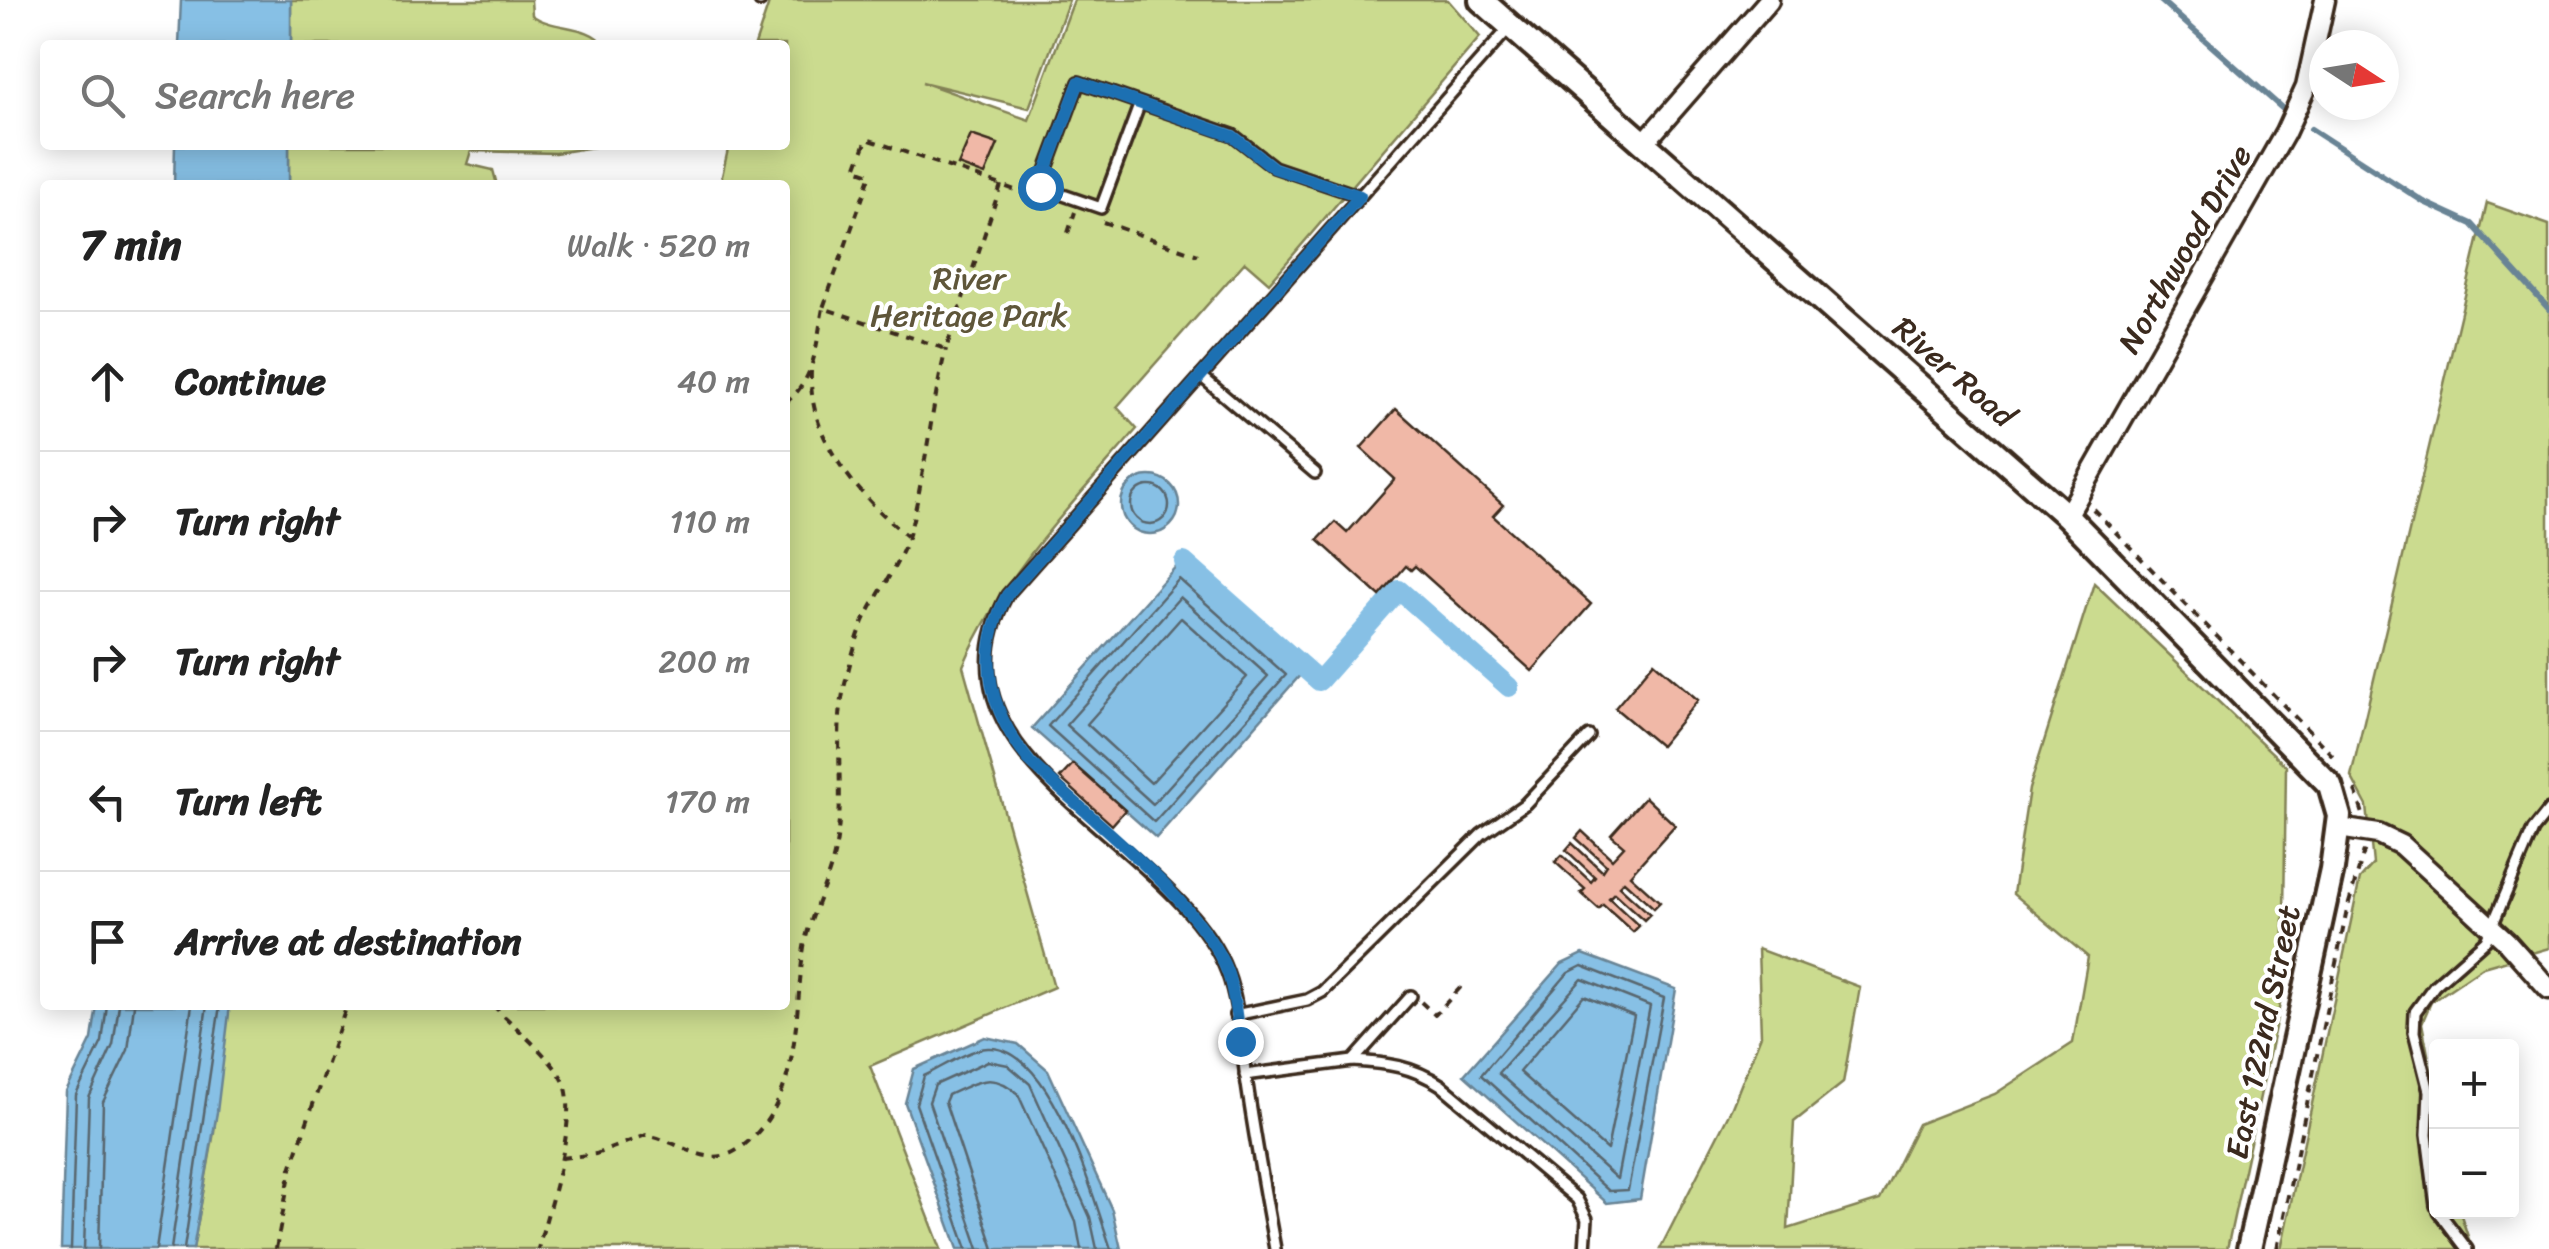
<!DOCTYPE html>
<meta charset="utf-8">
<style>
body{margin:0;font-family:Sriracha,sans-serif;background:#f2f2f2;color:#222}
.controls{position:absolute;right:30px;bottom:30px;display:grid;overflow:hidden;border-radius:10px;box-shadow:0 5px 25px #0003}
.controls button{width:90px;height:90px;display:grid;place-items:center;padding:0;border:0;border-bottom:2px solid #e0e0e0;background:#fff;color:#222;font:50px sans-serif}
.compass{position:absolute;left:2309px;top:30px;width:90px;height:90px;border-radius:50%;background:#fff;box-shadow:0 5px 25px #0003;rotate:102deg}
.stop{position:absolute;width:30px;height:30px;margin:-22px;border:8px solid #1f6fb2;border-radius:50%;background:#fff}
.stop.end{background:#1f6fb2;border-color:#fff;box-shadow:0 2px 10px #0008}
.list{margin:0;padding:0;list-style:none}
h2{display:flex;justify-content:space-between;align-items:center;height:130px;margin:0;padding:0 40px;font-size:42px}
h2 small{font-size:32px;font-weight:400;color:#767676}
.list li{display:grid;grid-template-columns:65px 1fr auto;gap:30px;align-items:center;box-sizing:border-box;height:140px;padding:0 40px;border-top:2px solid #e0e0e0}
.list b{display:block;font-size:38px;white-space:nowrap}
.list em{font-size:32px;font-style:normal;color:#767676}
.icon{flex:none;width:55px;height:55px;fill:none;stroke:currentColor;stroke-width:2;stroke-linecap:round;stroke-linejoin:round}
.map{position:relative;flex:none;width:2549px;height:1249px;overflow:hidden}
.search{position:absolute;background:#fff;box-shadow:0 5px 25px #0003;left:40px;top:40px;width:750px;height:110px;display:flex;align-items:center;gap:25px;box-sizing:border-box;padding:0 35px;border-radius:10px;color:#767676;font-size:38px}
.panel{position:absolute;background:#fff;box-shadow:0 5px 25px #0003;left:40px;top:180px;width:750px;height:830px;border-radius:10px}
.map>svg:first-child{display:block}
.green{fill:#cbdb8f;stroke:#838256;stroke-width:2.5}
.water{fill:#87c0e5;stroke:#698495;stroke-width:2.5}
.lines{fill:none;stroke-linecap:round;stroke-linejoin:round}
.shore{stroke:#59666e;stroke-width:2.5}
.stream{stroke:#698495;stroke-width:6}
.canal{stroke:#87c0e5;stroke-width:20}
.building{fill:#f0b8a7;stroke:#3b2a1e;stroke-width:2.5}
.service-casing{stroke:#3b2a1e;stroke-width:16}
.minor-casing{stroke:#3b2a1e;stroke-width:25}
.tertiary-casing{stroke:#3b2a1e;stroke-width:30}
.path{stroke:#3b2a1e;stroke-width:4;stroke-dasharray:8 8;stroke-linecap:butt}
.service{stroke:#fff;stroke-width:9}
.minor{stroke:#fff;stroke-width:18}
.tertiary{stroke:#fff;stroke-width:22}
.route{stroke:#1f6fb2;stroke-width:12}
.labels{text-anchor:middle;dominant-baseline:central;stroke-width:8;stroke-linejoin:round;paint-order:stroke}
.street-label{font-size:32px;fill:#3b2a1e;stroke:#fff}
.park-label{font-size:32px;fill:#5f563a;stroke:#fff}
</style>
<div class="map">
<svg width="2549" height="1249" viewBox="0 0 2549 1249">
<rect width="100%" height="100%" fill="#fff"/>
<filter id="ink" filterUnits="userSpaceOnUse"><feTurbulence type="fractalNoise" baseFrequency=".01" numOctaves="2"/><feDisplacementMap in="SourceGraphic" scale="20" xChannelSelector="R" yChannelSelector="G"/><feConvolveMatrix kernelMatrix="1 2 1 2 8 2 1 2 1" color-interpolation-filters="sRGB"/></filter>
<g filter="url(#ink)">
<!-- green -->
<g class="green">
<path d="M291,0h240l1,15c22,16 56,8 72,30h-313z"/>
<path d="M770,0h299l-40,108 -107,-26 107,38 45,-120h374l32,37 -211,246 -24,-21 -128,145 20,22c-65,75 -134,145 -174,237l91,321 -184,79 71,183h-748l21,-117 14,-127h557v-820h-65l9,-40h56v-100h-30z"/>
<path d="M289,145h318l-52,8 -84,-2 -4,13 26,6 4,15h-208z"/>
<path d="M2487,203l62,22v723l-66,19 -52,35 -9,21 14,73v116h24l12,37h-191l79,-370 13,-15 -6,-58 -16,-30z"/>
<path d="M2094,583l192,183 -3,224 -56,259h-567l72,-142 29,-72 -3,-86 102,38 -17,96 -49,39 -6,107 92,-29 38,-76 77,-30 78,-51 15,-86 -75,-63 16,-105z"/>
</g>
<!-- water -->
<g class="water">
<path d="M181,0h110v45h-112z"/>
<path d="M175,145h114v40h-115z"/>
<circle cx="1150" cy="505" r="29"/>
<path d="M1179,563l123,110 -146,165 -124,-110z"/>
<path d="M1583,954l93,35 -36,210 -33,4 -143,-128 98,-111z"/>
<path d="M97,1005h133l-13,107 -24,137h-132l5,-157 26,-53z"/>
<path d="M985,1037l33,7 30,26 64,140 9,39h-163l-53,-146 9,-34z"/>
</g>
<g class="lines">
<!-- shore -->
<g class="shore">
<circle cx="1150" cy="505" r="19"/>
<path d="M1179,579l107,96 -132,147 -106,-96z"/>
<path d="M1180,597l88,79 -115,128 -87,-79z"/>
<path d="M1181,618l66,59 -96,106 -64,-59z"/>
<path d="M1582,966l82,32 -36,192 -19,1 -128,-116 87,-102z"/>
<path d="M1582,979l68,27 -33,173 -119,-106z"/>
<path d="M1584,996l50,20 -27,134 -88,-78z"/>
<path d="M71,1249l5,-154 26,-53 5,-37"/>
<path d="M84,1249l5,-151 24,-53 6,-40"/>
<path d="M99,1249l4,-147 25,-52 6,-45"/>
<path d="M156,1249l36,-244"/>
<path d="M171,1249l36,-244"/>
<path d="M184,1249l36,-244"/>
<path d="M967,1249l-51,-145 8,-28c17,-8 45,-27 64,-28 64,-3 106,152 123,201"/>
<path d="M979,1249l-50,-147 6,-17 53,-24 20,4 22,19 60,133 7,32"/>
<path d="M994,1249l-49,-147 3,-7c29,-13 44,-25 70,-1l58,128 5,27"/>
</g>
<!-- stream -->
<g class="stream">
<path d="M2160,0l124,110"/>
<path d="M2311,129l113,73 48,22 77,85"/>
</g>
<!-- canal -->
<path class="canal" d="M1184,562l135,119 80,-91 110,97"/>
</g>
<!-- building -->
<g class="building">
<path d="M971,135l27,9 -13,31 -27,-10z"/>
<path d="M1396,409l107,96 -10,11 98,88 -59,67 -117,-105 -4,4 -5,-4 -26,30 -62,-56 17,-18 12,11 48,-54 -34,-31z"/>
<path d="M1654,662l44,38 -38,46 -45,-38z"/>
<path d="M1073,764l52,46 -13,15 -52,-47z"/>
<path d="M1645,797l30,28 -45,50 30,27 -6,6 -30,-27 -5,5 31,28 -6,6 -30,-27 -5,5 30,28 -6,6 -30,-27 -4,4 -18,-16 4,-4 -30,-27 7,-7 29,27 4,-5 -29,-27 6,-7 30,28 4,-6 -30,-27 6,-7 30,28 12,-13 -13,-11z"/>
</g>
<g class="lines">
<defs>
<g id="service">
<path d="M760,1v-1"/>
<path d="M1140,103l-39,105 -61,-21 39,-105 154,53 41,32 86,29"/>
<path d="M1201,376l114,97"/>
<path d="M1235,1015l72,-15 15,-8 160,-158 43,-30 64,-68"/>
<path d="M1353,1061c34,2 59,5 88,24l136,114 10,20 -2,30"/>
<path d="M1245,1075l108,-14 58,-65"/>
<path d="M2436,1206l-9,-71 2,-44 -15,-59 1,-20 19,-26 52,-46 47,-110 16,-20"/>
<path d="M2439,1212l28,37"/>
<path d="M1275,1249c-10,-55 -20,-110 -28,-165 -6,-36 -7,-78 -20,-112 -49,-131 -310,-210 -220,-377l502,-567"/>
</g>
<g id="minor">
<path d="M1644,143l125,-143"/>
<path d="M2067,516l218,-383 21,-46 19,-87"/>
<path d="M2339,828l39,6 23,11 106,97 42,47"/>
</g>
<path id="tertiary" d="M1481,0l586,516 263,269 9,31 -7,53 -83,380"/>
</defs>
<!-- service casing -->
<use href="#service" class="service-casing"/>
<!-- minor casing -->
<use href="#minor" class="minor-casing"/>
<!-- tertiary casing -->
<use href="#tertiary" class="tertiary-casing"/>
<!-- path -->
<g class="path">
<path d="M1001,185l-55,164 -123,-41 48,-134 -15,-5 11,-30 134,46 28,10"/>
<path d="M1103,222l95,33"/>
<path d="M1068,233l7,-21"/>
<path d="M811,371c-3,69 46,122 96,165"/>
<path d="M785,403c31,-23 31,-59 38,-95"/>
<path d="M2093,509l241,248"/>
<path d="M2355,790l8,24"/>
<path d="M1421,1002l14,13 25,-27 -7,-3"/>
<path d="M493,1005c19,20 58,52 70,75 18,34 -16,132 -25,169"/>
<path d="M562,1158l34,-4 50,-19c45,9 67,44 109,0 47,-49 39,-126 49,-188 6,-35 28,-68 33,-108 8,-53 -5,-107 9,-159 5,-21 11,-45 21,-65 14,-28 37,-57 44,-88 15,-58 20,-119 35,-178"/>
<path d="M276,1249l15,-80 56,-164"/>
<path d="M2277,1249l70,-339 18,-62"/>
</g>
<!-- service -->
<use href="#service" class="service"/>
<!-- minor -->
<use href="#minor" class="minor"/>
<!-- tertiary -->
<use href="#tertiary" class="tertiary"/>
</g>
</g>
<g class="lines" filter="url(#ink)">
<!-- route -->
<path class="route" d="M1040,187l39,-105 154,54 41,32 86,28 -353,399c-32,60 -18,116 23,167 56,53 173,141 198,212 7,21 8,45 12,67"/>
</g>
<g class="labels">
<!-- street labels -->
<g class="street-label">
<text transform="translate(2185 249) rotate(-60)">Northwood Drive</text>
<text transform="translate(1954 372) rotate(41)">River Road</text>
<text transform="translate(2263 1032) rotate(-78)">East 122nd Street</text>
</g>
<!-- park labels -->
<g class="park-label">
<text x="969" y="278">River<tspan x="969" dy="37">Heritage Park</tspan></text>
</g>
</g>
</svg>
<div class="controls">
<button>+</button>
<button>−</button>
</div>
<svg class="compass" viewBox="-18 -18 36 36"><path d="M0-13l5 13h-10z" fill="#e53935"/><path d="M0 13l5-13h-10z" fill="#767676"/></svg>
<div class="stop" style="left:1040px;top:187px"></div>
<div class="stop end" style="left:1240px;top:1041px"></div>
<div class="search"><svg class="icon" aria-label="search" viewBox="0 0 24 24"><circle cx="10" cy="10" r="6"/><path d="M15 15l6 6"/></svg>Search here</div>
<section class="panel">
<h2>7 min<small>Walk · 520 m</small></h2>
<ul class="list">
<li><svg class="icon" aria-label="ahead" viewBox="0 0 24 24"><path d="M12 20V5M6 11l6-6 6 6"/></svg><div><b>Continue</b></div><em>40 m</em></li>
<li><svg class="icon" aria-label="right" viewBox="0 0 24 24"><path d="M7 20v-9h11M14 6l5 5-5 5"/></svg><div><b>Turn right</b></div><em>110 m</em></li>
<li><svg class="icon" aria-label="right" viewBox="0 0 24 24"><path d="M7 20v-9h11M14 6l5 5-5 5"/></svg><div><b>Turn right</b></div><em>200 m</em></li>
<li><svg class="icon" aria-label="left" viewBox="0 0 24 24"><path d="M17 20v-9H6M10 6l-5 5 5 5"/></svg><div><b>Turn left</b></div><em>170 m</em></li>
<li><svg class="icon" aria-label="arrive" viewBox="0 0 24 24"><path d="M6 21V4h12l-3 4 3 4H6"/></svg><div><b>Arrive at destination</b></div></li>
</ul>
</section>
</div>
